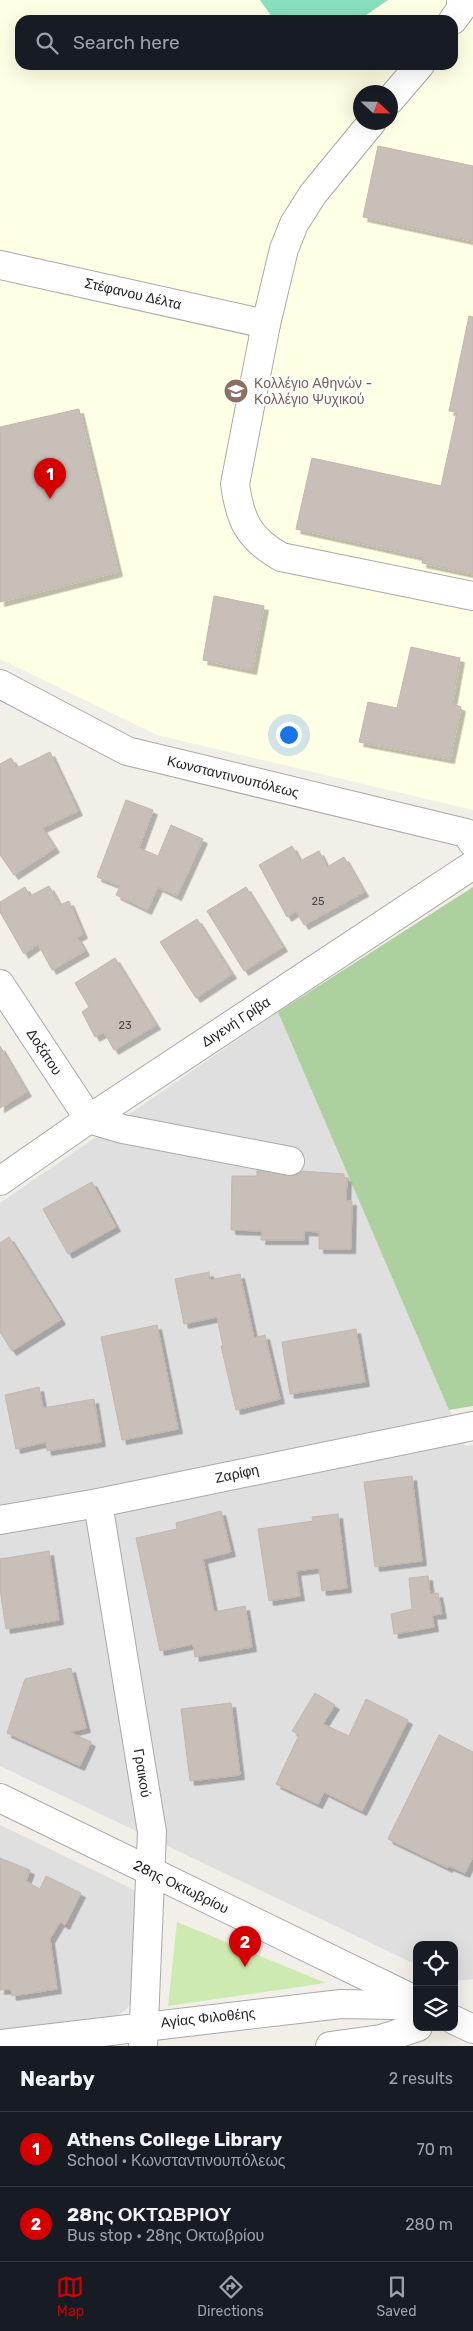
<!DOCTYPE html>
<meta charset="utf-8">
<style>
body{margin:0;font-family:Rubik,sans-serif;background:#20242c;color:#f1f3f6}
.controls{position:absolute;right:15px;bottom:15px;display:grid;overflow:hidden;border-radius:10px;box-shadow:0 5px 20px #0002}
.controls button{width:45px;height:45px;display:grid;place-items:center;padding:0;border:0;border-bottom:1px solid #363941;background:#171b24;color:#f1f3f6;font:25px sans-serif}
.compass{position:absolute;left:353px;top:85px;width:45px;height:45px;border-radius:50%;background:#171b24;box-shadow:0 5px 20px #0002;rotate:112deg}
.you{position:absolute;left:288px;top:734px;width:18px;height:18px;margin:-12px;border:4px solid #fff;border-radius:50%;background:#1a73e8;box-shadow:0 0 0 8px #1a73e833}
.badge{display:grid;place-items:center;width:32px;height:32px;border-radius:50%;background:#d40000;color:#fff;font-size:16px;font-weight:700}
.pin{position:absolute;translate:-50% -41px;filter:drop-shadow(0 1px 2px #0008)}
.pin::after{content:'';position:absolute;top:26px;width:18px;height:15px;background:inherit;clip-path:polygon(0 0,100% 0,50% 100%)}
.list{margin:0;padding:0;list-style:none}
h2{display:flex;justify-content:space-between;align-items:center;height:65px;margin:0;padding:0 20px;font-size:21px}
h2 small{font-size:16px;font-weight:400;color:#9ea1a6}
.list li{display:grid;grid-template-columns:32px 1fr auto;gap:15px;align-items:center;box-sizing:border-box;height:75px;padding:0 20px;border-top:1px solid #363941}
.list b{display:block;font-size:19px;white-space:nowrap}
.list p{margin:0;font-size:16px;white-space:nowrap;color:#9ea1a6}
.list em{font-size:16px;font-style:normal;color:#9ea1a6}
.icon{flex:none;width:28px;height:28px;fill:none;stroke:currentColor;stroke-width:2;stroke-linecap:round;stroke-linejoin:round}
.map{position:relative;flex:none;width:473px;height:2046px;overflow:hidden}
.search{position:absolute;background:#171b24;box-shadow:0 5px 20px #0002;left:15px;right:15px;top:15px;height:55px;display:flex;align-items:center;gap:12px;box-sizing:border-box;padding:0 18px;border-radius:15px;color:#9ea1a6;font-size:19px}
.sheet{height:215px;background:#171b24}
nav{display:flex;justify-content:space-around;align-items:center;box-sizing:border-box;height:70px;border-top:1px solid #363941;background:#171b24;font-size:14px;color:#9ea1a6}
nav a{display:grid;justify-items:center;gap:2px}
nav .on{color:#d40000}
.map>svg:first-child{display:block}
.residential{fill:#e0dfdf}
.education{fill:#ffffe5;fill-rule:evenodd}
.grass{fill:#cdebb0}
.forest{fill:#add19e}
.pitch{fill:#88e0be}
.building{fill:#c7bfb8;stroke:#c4b6ab;filter:url(#shadow)}
.lines{fill:none;stroke-linecap:round;stroke-linejoin:round}
.minor-casing{stroke:#a9a9a9;stroke-width:30}
.minor{stroke:#fff;stroke-width:28}
.labels{text-anchor:middle;dominant-baseline:central;stroke-width:4;stroke-linejoin:round;paint-order:stroke}
.number-label{font-size:11px;fill:#4b4948}
.street-label{font-size:14px;fill:#222;stroke:#fff}
.education-label{font-size:14px;fill:#785e54;stroke:#fff;text-anchor:start}
</style>
<div class="map">
<svg width="473" height="2046" viewBox="0 0 473 2046">
<defs>
<filter id="shadow"><feDropShadow dx="4.5" dy="4.5" stdDeviation="0" flood-color="#0004"/></filter>
</defs>
<rect width="100%" height="100%" fill="#f2efe9"/>
<!-- residential -->
<g class="residential">
<path d="M278,1012l187,434 8,-1v534l-19,2v-36h-37v20l-417,-199v-563z"/>
<path d="M0,1825l149,72 -11,86 -10,25 -16,11 -112,14z"/>
</g>
<!-- education -->
<path class="education" d="M0,0h473v810l-316,-75 -157,-76zM20,20h433v45h-433zM360,92h30v30h-30z"/>
<!-- grass -->
<path class="grass" d="M177,1922l149,61 -158,23z"/>
<!-- forest -->
<path class="forest" d="M473,887v519l-24,4 -171,-398z"/>
<!-- pitch -->
<path class="pitch" d="M260,0h128l-29,20h-85z"/>
<!-- building -->
<g class="building">
<path d="M378,146l95,20v75l-110,-24z"/>
<path d="M469,316l4,1v257l-51,-11 1,-6 -127,-28 16,-71 129,28 16,-74 -8,-1z"/>
<path d="M79,409l39,163 -118,30v-175z"/>
<path d="M214,596l50,10 -12,64 -49,-10z"/>
<path d="M411,647l49,11 -8,45 9,4 -11,52 -91,-17 9,-40 29,6z"/>
<path d="M50,752l28,59 -36,17 13,20 -41,27 -14,-20v-91l11,-6 6,10z"/>
<path d="M126,800l27,10 -14,38 19,8 13,-31 32,14 -26,57 -19,-9 -11,23 -31,-15 4,-9 -23,-9z"/>
<path d="M292,846l8,15 19,-10 8,16 17,-10 20,35 -60,33 -8,-14 -9,6 -28,-52z"/>
<path d="M49,886l11,19 9,-4 14,33 -6,3 8,14 -33,19 -14,-26 -14,10 -24,-42v-10l25,-15 5,9z"/>
<path d="M246,887l37,60 -39,24 -37,-60z"/>
<path d="M197,919l35,55 -36,24 -36,-56z"/>
<path d="M115,958l41,67 -42,25 -10,-18 -9,5 -13,-25 7,-5 -14,-24z"/>
<path d="M0,1046l27,46 -27,16z"/>
<path d="M257,1168l87,6v3l3,1 -1,23h6l-1,48h-32v-17l-15,-1v9h-43l1,-9 -31,-1 1,-54h25z"/>
<path d="M92,1182l24,45 -48,27 -25,-45z"/>
<path d="M9,1237l52,83 -49,31 -12,-19v-89z"/>
<path d="M209,1272l1,8 30,-6 14,64 11,-3 15,64 -44,11 -15,-64h2l-6,-29 -33,7 -9,-45z"/>
<path d="M157,1325l21,104 -56,11 -21,-103z"/>
<path d="M356,1329l9,53 -75,12 -8,-52z"/>
<path d="M39,1387l4,21 51,-9 7,43 -54,9 -1,-9 -30,7 -11,-54z"/>
<path d="M412,1476l10,85 -47,6 -11,-85z"/>
<path d="M221,1511l10,41 -28,7 11,53 31,-6 7,41 -57,10 -2,-13 -33,7 -24,-113 41,-9 -1,-6z"/>
<path d="M338,1514l9,74 -25,3 -3,-23 -23,3 4,25 -31,5 -11,-72 55,-8 -1,-4z"/>
<path d="M49,1551l10,69 -53,9 -6,-40v-30z"/>
<path d="M428,1576l2,18 8,-1 4,21 -10,1 2,12 -40,7 -3,-20 21,-5 -3,-31z"/>
<path d="M71,1668l15,60 -16,4 21,10 -11,24 -73,-33 18,-54z"/>
<path d="M315,1693l20,12 -12,19 26,12 17,-37 42,21 -46,91 -38,-19 -6,12 -42,-20 23,-49 -7,-4z"/>
<path d="M231,1703l9,72 -50,6 -9,-72z"/>
<path d="M439,1735l34,17v105l-8,16 -16,-7 -1,2 -60,-29z"/>
<path d="M0,1858l30,12 -4,11 14,8 6,-13 35,17 -16,32 -5,-3 -10,17 7,50 -45,7 -1,-7 -11,1z"/>
</g>
<g class="lines">
<defs>
<g id="minor">
<path d="M453,20l8,-11v-9"/>
<path d="M390,100l30,-35"/>
<path d="M372,122l-59,72 -19,30 -10,25 -18,75 -31,160c5,36 13,54 46,73l192,39"/>
<path d="M0,265l266,59"/>
<path d="M0,684l127,67 339,82 7,10"/>
<path d="M0,984l89,135 34,10 167,32"/>
<path d="M0,1181l89,-62 384,-254"/>
<path d="M98,1503l54,329 -9,214"/>
<path d="M0,1520l98,-17 375,-77"/>
<path d="M0,1798l417,203"/>
<path d="M454,2020l19,9"/>
<path d="M0,2044l341,-40 52,1 23,4"/>
<path d="M330,2046l51,-7 37,-12"/>
</g>
</defs>
<!-- minor casing -->
<use href="#minor" class="minor-casing"/>
<!-- minor -->
<use href="#minor" class="minor"/>
</g>
<!-- icons -->
<defs>
<symbol id="school-disc" viewBox="-11 -11 22 22"><circle r="9.5" fill="#8d6e63" stroke="#fff"/><path d="M0-5L7-2L0 1L-7-2ZM-4 1L0 2.5L4 1V4Q0 6-4 4Z" fill="#fff"/></symbol>
</defs>
<g fill-rule="evenodd">
<use href="#school-disc" x="222" y="377" width="28" height="28"/>
</g>
<g class="labels">
<!-- number labels -->
<g class="number-label">
<text x="318" y="901">25</text>
<text x="125" y="1025">23</text>
</g>
<!-- street labels -->
<g class="street-label">
<text transform="translate(133 294) rotate(13)">Στέφανου Δέλτα</text>
<text transform="translate(233 777) rotate(14)">Κωνσταντινουπόλεως</text>
<text transform="translate(236 1022) rotate(-33)">Διγενή Γρίβα</text>
<text transform="translate(44 1052) rotate(57)">Δοξάτου</text>
<text transform="translate(237 1474) rotate(-12)">Ζαρίφη</text>
<text transform="translate(142 1773) rotate(81)">Γραικού</text>
<text transform="translate(181 1887) rotate(26)">28ης Οκτωβρίου</text>
<text transform="translate(208 2018) rotate(-6)">Αγίας Φιλοθέης</text>
</g>
<!-- education labels -->
<g class="education-label">
<text x="254" y="383">Κολλέγιο Αθηνών -<tspan x="254" dy="16">Κολλέγιο Ψυχικού</tspan></text>
</g>
</g>
</svg>
<div class="controls">
<button><svg class="icon" aria-label="locate" viewBox="0 0 24 24"><circle cx="12" cy="12" r="6"/><path d="M12 2v4M12 18v4M2 12h4M18 12h4"/></svg></button>
<button><svg class="icon" aria-label="layers" viewBox="0 0 24 24"><path d="M12 4l9 5-9 5-9-5zM3 14l9 5 9-5"/></svg></button>
</div>
<svg class="compass" viewBox="-18 -18 36 36"><path d="M0-13l5 13h-10z" fill="#e53935"/><path d="M0 13l5-13h-10z" fill="#9ea1a6"/></svg>
<div class="you"></div>
<div class="pin badge" style="left:50px;top:499px">1</div>
<div class="pin badge" style="left:245px;top:1967px">2</div>
<div class="search"><svg class="icon" aria-label="search" viewBox="0 0 24 24"><circle cx="10" cy="10" r="6"/><path d="M15 15l6 6"/></svg>Search here</div>
</div>
<section class="sheet">
<h2>Nearby<small>2 results</small></h2>
<ul class="list">
<li><span class="badge">1</span><div><b>Athens College Library</b><p>School · Κωνσταντινουπόλεως</p></div><em>70 m</em></li>
<li><span class="badge">2</span><div><b>28ης ΟΚΤΩΒΡΙΟΥ</b><p>Bus stop · 28ης Οκτωβρίου</p></div><em>280 m</em></li>
</ul>
</section>
<nav>
<a class="on"><svg class="icon" aria-label="map" viewBox="0 0 24 24"><path d="M3 6l6-2 6 2 6-2v14l-6 2-6-2-6 2zM9 4v14M15 6v14"/></svg>Map</a>
<a><svg class="icon" aria-label="directions" viewBox="0 0 24 24"><path d="M12 3l9 9-9 9-9-9zM9 14v-3h6M13 9l2 2-2 2"/></svg>Directions</a>
<a><svg class="icon" aria-label="saved" viewBox="0 0 24 24"><path d="M7 4h10v16l-5-4-5 4z"/></svg>Saved</a>
</nav>
